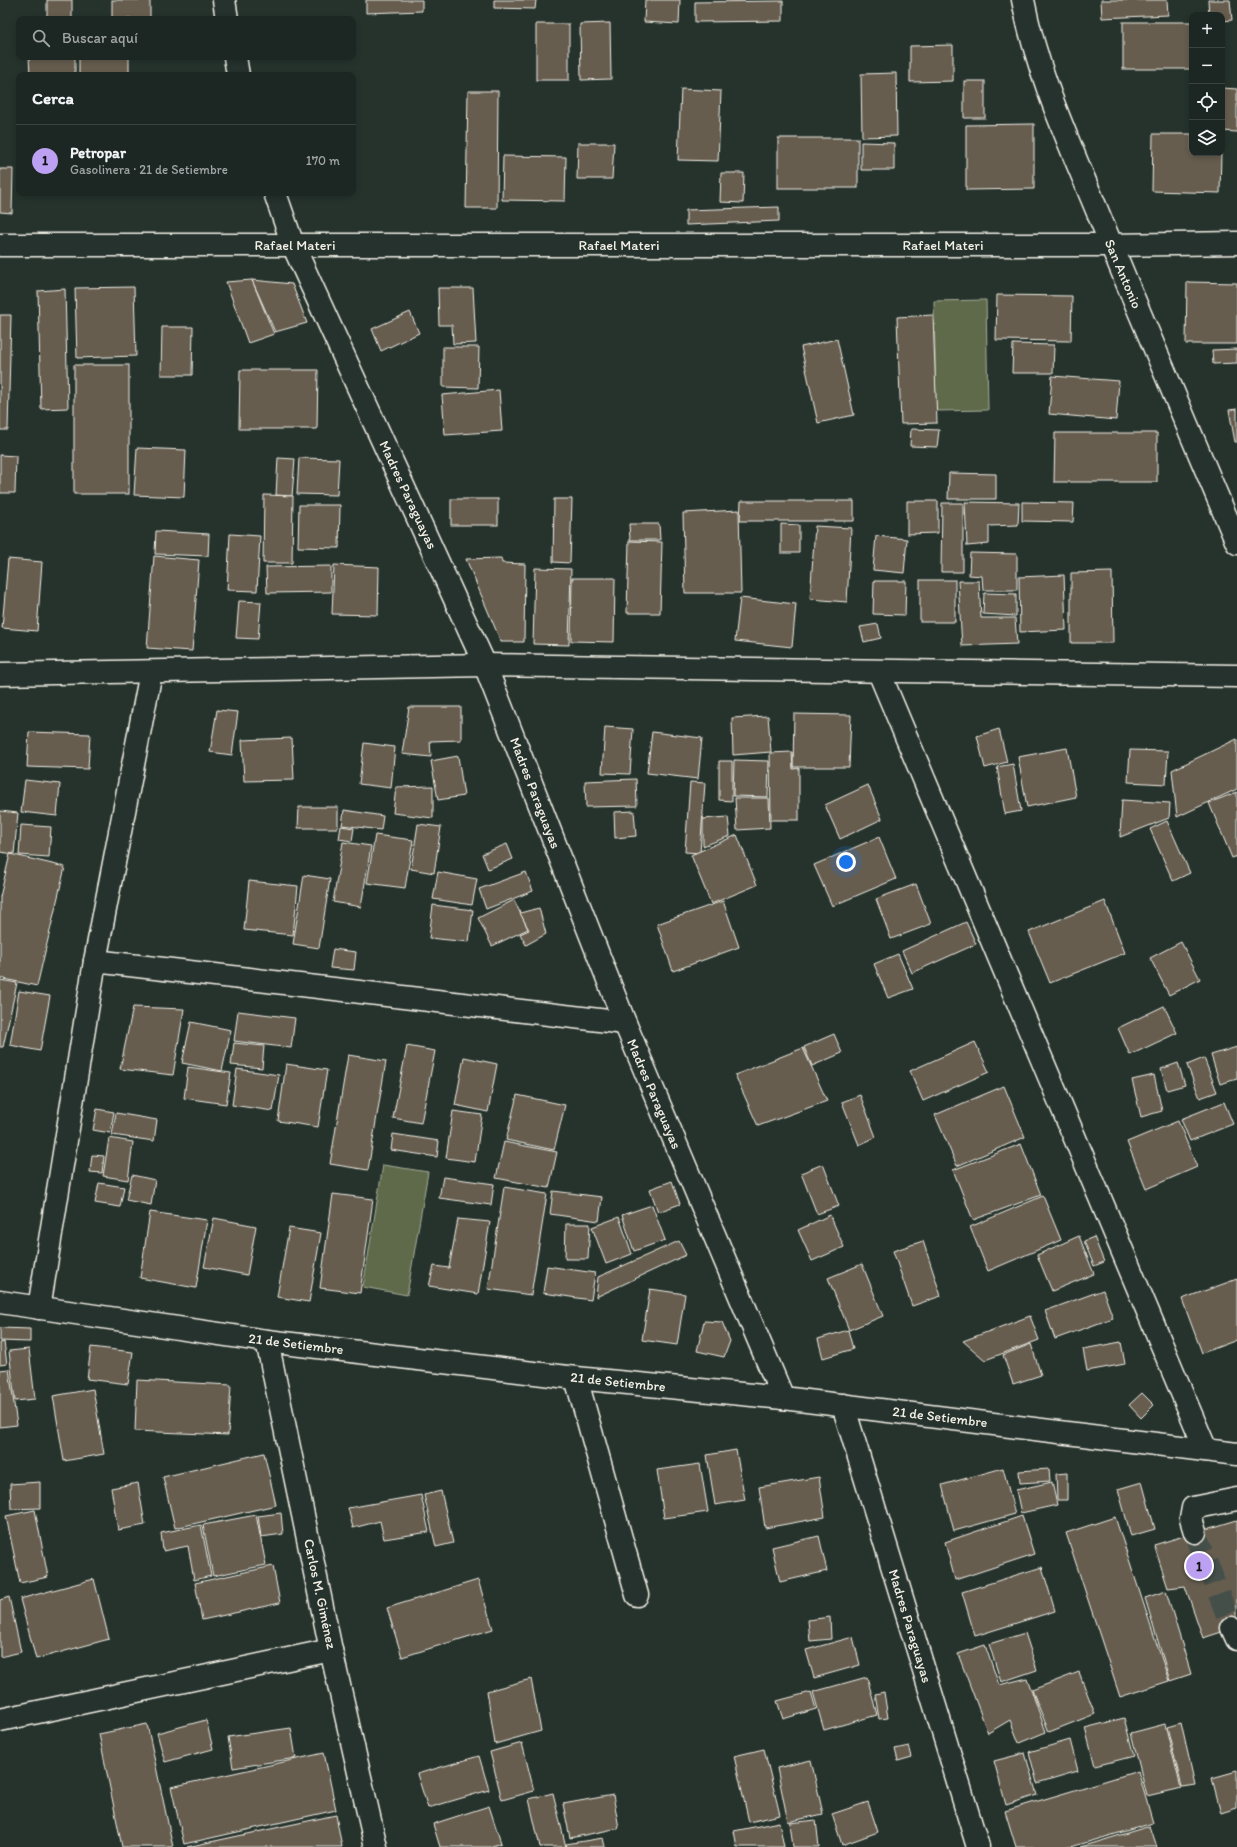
<!DOCTYPE html>
<html lang="es">
<meta charset="utf-8">
<style>
body{margin:0;font-family:Itim,sans-serif;background:#29322f;color:#f1f3f6}
.controls{position:absolute;right:12px;top:12px;display:grid;overflow:hidden;border-radius:8px;box-shadow:0 2px 6px #0003}
.controls button{width:36px;height:36px;display:grid;place-items:center;padding:0;border:0;border-bottom:1px solid #3a4340;background:#1c2622;color:#f1f3f6;font:20px sans-serif}
.you{position:absolute;left:846px;top:862px;width:14px;height:14px;margin:-10px;border:3px solid #fff;border-radius:50%;background:#1a73e8;box-shadow:0 0 0 6px #1a73e833}
.badge{display:grid;place-items:center;width:26px;height:26px;border-radius:50%;background:#bca0f2;color:#111;font-size:13px;font-weight:700}
.pin{position:absolute;translate:-50% -50%;border:2px solid #fff;box-shadow:0 1px 4px #0006}
.list{margin:0;padding:0;list-style:none}
h2{display:flex;justify-content:space-between;align-items:center;height:52px;margin:0;padding:0 16px;font-size:17px}
h2 small{font-size:13px;font-weight:400;color:#a0a5a5}
.list li{display:grid;grid-template-columns:26px 1fr auto;gap:12px;align-items:center;box-sizing:border-box;height:72px;padding:0 16px;border-top:1px solid #3a4340}
.list b{display:block;font-size:15px;white-space:nowrap}
.list p{margin:0;font-size:13px;white-space:nowrap;color:#a0a5a5}
.list em{font-size:13px;font-style:normal;color:#a0a5a5}
.icon{flex:none;width:22px;height:22px;fill:none;stroke:currentColor;stroke-width:2;stroke-linecap:round;stroke-linejoin:round}
.map{position:relative;flex:none;width:1237px;height:1847px;overflow:hidden}
.search{position:absolute;background:#1c2622;box-shadow:0 2px 6px #0003;left:16px;top:16px;width:340px;height:44px;display:flex;align-items:center;gap:10px;box-sizing:border-box;padding:0 14px;border-radius:8px;color:#a0a5a5;font-size:15px}
.panel{position:absolute;background:#1c2622;box-shadow:0 2px 6px #0003;left:16px;top:72px;width:340px;height:124px;border-radius:8px}
.map>svg:first-child{display:block}
.green{fill:#5e6b4c;stroke:#a9ae9a}
.building{fill:#665d4f;stroke:#f4f1e8}
.lines{fill:none;stroke-linecap:round;stroke-linejoin:round}
.minor-tunnel{stroke:#455049;stroke-width:22;stroke-dasharray:22 11;stroke-linecap:butt}
.minor-casing{stroke:#f4f1e8;stroke-width:25}
.major-casing{stroke:#f4f1e8;stroke-width:25}
.minor{stroke:#26332d;stroke-width:22}
.major{stroke:#26332d;stroke-width:22}
.labels{text-anchor:middle;dominant-baseline:central;stroke-width:3;stroke-linejoin:round;paint-order:stroke}
.street-label{font-size:14px;fill:#f4f1e8;stroke:#26332d}
</style>
<div class="map">
<svg width="1237" height="1847" viewBox="0 0 1237 1847">
<rect width="100%" height="100%" fill="#26332d"/>
<filter id="ink" filterUnits="userSpaceOnUse"><feTurbulence type="fractalNoise" baseFrequency=".025" numOctaves="2"/><feDisplacementMap in="SourceGraphic" scale="8" xChannelSelector="R" yChannelSelector="G"/><feConvolveMatrix kernelMatrix="1 2 1 2 8 2 1 2 1" color-interpolation-filters="sRGB"/></filter>
<g filter="url(#ink)">
<!-- green -->
<g class="green">
<path d="M986,300l2,110 -52,1 -2,-110z"/>
<path d="M383,1165l45,7 -21,123 -44,-8z"/>
</g>
<!-- building -->
<g class="building">
<rect x="47" y="0" width="25" height="19"/>
<rect x="112" y="0" width="38" height="19"/>
<path d="M366,0h56v11l-56,2z"/>
<path d="M494,0h42l-1,9 -41,-1z"/>
<path d="M645,0h35l-1,24 -35,-2z"/>
<path d="M1101,0h66l1,15 -66,3z"/>
<path d="M1208,0h22l2,20 -10,1v-6h-13z"/>
<path d="M783,1v20l-88,1v-20z"/>
<rect x="1123" y="22" width="69" height="47"/>
<path d="M610,23l1,56 -30,1 -1,-56z"/>
<rect x="536" y="24" width="33" height="56"/>
<path d="M953,45v36l-43,1v-36z"/>
<path d="M29,57h46v18h-45z"/>
<rect x="79" y="57" width="50" height="18"/>
<path d="M896,73l1,63 -35,1 -1,-63z"/>
<rect x="964" y="81" width="21" height="37"/>
<path d="M1222,88l15,1v43l-15,-1z"/>
<path d="M681,89l40,2 -3,70 -40,-1z"/>
<path d="M468,91h30l-1,117h-31z"/>
<path d="M1034,124v65l-68,1v-65z"/>
<path d="M1153,134h39v19h29l-1,40 -68,-2z"/>
<rect x="778" y="138" width="80" height="50"/>
<path d="M861,142l33,1v27h-33z"/>
<path d="M578,143h36l-2,36h-35z"/>
<path d="M503,156l63,1 -1,44 -63,-1z"/>
<path d="M0,169h13l-1,44 -12,-1z"/>
<path d="M721,173h23l-1,30 -23,-1z"/>
<path d="M779,207v14l-93,4v-15z"/>
<path d="M252,280l22,54 -26,9 -22,-61z"/>
<path d="M252,280l40,4 15,39 -32,9z"/>
<path d="M1187,282l50,1v61h-51z"/>
<path d="M134,287l2,69 -59,2 -2,-70z"/>
<path d="M438,288h35l3,55 -23,1 -1,-19h-13z"/>
<path d="M65,289l3,119 -27,1 -3,-118z"/>
<path d="M997,295l75,1 -1,45 -75,-1z"/>
<path d="M410,312l9,21 -38,18 -9,-22z"/>
<path d="M0,315h11l-3,115h-8z"/>
<path d="M933,315l4,108 -36,1 -4,-107z"/>
<path d="M162,327h31l-1,48h-31z"/>
<path d="M837,339l17,76 -36,8 -17,-76z"/>
<path d="M1013,344l41,1 -1,28h-41z"/>
<path d="M443,347h36l-1,41 -35,-1z"/>
<path d="M1237,349v14l-24,1 -1,-14z"/>
<rect x="74" y="365" width="55" height="129"/>
<path d="M240,370h78l-1,59h-78z"/>
<path d="M1052,376l67,5 -3,39 -67,-6z"/>
<path d="M499,390l3,41 -57,4 -3,-40z"/>
<path d="M1237,409v33h-2l-6,-32z"/>
<path d="M911,429l28,1 -2,17 -27,-1z"/>
<path d="M1055,433h102v49h-103z"/>
<path d="M137,448l49,2 -2,47 -50,-2z"/>
<path d="M0,455l16,1 -1,37h-15z"/>
<path d="M278,458l17,1 -3,37 -16,-1z"/>
<path d="M299,458l40,1 -2,36 -40,-1z"/>
<path d="M949,473l47,1v25h-48z"/>
<path d="M264,495l29,1 -1,67h-29z"/>
<rect x="451" y="499" width="47" height="26"/>
<path d="M554,499h18l-2,64 -17,-1z"/>
<path d="M741,501h113v20h-114z"/>
<path d="M907,501h31v32l-31,1z"/>
<path d="M965,502l54,1 -1,22 -29,1v18l-22,2z"/>
<path d="M1022,502l52,1 -1,19 -51,-1z"/>
<path d="M942,503h21v69h-22z"/>
<path d="M299,505h41l-1,43 -41,-1z"/>
<path d="M739,510l2,83h-56l-2,-80z"/>
<path d="M629,524h30l1,16h-30z"/>
<path d="M781,524l18,1v28h-18z"/>
<path d="M815,526l36,2 -4,74 -37,-3z"/>
<path d="M156,531l53,3 -1,22 -53,-2z"/>
<path d="M230,534l30,2 -3,55 -30,-1z"/>
<path d="M876,536l31,3 -3,34 -31,-3z"/>
<path d="M629,541l33,1 -2,71h-33z"/>
<path d="M970,553l47,1v36h-34l-1,-14 -13,-1z"/>
<path d="M154,556l45,4 -7,91 -45,-3z"/>
<path d="M501,558l1,5 23,1 -1,78h-23l-35,-83z"/>
<path d="M8,559l34,3 -5,69 -35,-3z"/>
<path d="M334,565l45,2 -1,48 -46,-1z"/>
<path d="M331,566v26l-64,1 -1,-26z"/>
<path d="M535,568l36,1 -2,76 -36,-1z"/>
<path d="M1112,572l1,71h-42v-70z"/>
<path d="M1064,575l2,55 -46,2 -1,-55z"/>
<path d="M572,578h43l-1,64 -43,-1z"/>
<rect x="920" y="580" width="35" height="42"/>
<path d="M874,581h32l-1,34 -32,-1z"/>
<path d="M958,581h21l2,37h34l2,26 -55,2z"/>
<path d="M984,593l32,1v22l-33,-2z"/>
<path d="M740,598l56,6 -4,43 -57,-6z"/>
<path d="M239,601l22,1 -3,37 -22,-1z"/>
<path d="M878,624l3,14 -17,4 -4,-15z"/>
<path d="M409,707h52v33l-31,1 1,16 -29,-3z"/>
<path d="M217,710l21,2 -6,43 -22,-3z"/>
<path d="M794,714l57,1 -2,52h-56z"/>
<path d="M768,716l3,36 -38,3 -1,-37z"/>
<path d="M605,727l28,2 -3,45 -28,-1z"/>
<path d="M999,729l8,33 -22,6 -8,-32z"/>
<path d="M29,732l61,2 -2,35 -61,-2z"/>
<path d="M652,732l50,6 -4,41 -51,-6z"/>
<path d="M292,738l2,42 -50,1 -2,-41z"/>
<path d="M1237,739v50l-60,28 -5,-47z"/>
<path d="M364,743l31,4 -4,41 -32,-4z"/>
<path d="M1067,748l9,49 -49,10 -9,-50z"/>
<path d="M1130,750l38,1 -2,33 -38,-2z"/>
<path d="M792,752l1,17 6,-1v52h-28l-1,-67z"/>
<path d="M458,756l6,40 -26,4 -7,-39z"/>
<path d="M734,760l35,1 -1,36 -35,-1z"/>
<path d="M719,761h13v40l-13,-1z"/>
<path d="M1013,764l8,47 -16,3 -8,-47z"/>
<path d="M636,779l1,27 -51,1 -1,-26z"/>
<path d="M25,780l35,4 -3,32 -36,-4z"/>
<path d="M690,782l15,1 -5,70 -15,-1z"/>
<path d="M868,785l14,34 -42,20 -15,-34z"/>
<path d="M433,786v32l-40,-5 3,-26z"/>
<path d="M1237,792v64l-5,2 -23,-55z"/>
<path d="M735,798h34l1,30 -33,2z"/>
<path d="M1122,800l48,3 -1,15 -49,19z"/>
<path d="M299,807h39v21h-40z"/>
<path d="M344,810l39,6 -2,14 -39,-5z"/>
<path d="M0,811l18,2 -4,41 -14,-2z"/>
<path d="M634,811l2,25 -21,2 -1,-26z"/>
<path d="M728,817l2,19 -27,10v-27z"/>
<path d="M1167,821l23,52 -17,8 -23,-52z"/>
<path d="M418,824l23,3 -7,46 -23,-4z"/>
<path d="M21,825l30,2 -2,30 -30,-2z"/>
<path d="M341,826l13,2 -2,13 -13,-2z"/>
<path d="M375,835l38,5 -8,48 -38,-5z"/>
<path d="M737,835l20,50 -46,19 -20,-49z"/>
<path d="M879,837l17,42 -64,27 -18,-41z"/>
<path d="M343,842l28,4 -10,61 -28,-5z"/>
<path d="M507,844l6,15 -25,10 -6,-15z"/>
<path d="M10,854l55,13 -28,119 -37,-8v-81z"/>
<path d="M438,872l39,7 -5,26 -39,-6z"/>
<path d="M526,872l7,19 -47,18 -7,-20z"/>
<path d="M304,875l26,4 -11,69 -26,-4z"/>
<path d="M249,881l49,5 -5,49 -49,-5z"/>
<path d="M916,884l15,40 -40,15 -15,-40z"/>
<path d="M514,900l14,29 -36,17 -14,-28z"/>
<path d="M723,901l16,46 -66,24 -16,-47z"/>
<path d="M1105,901l20,52 -75,30 -21,-51z"/>
<path d="M433,905l40,5 -4,32 -40,-4z"/>
<path d="M539,908l7,26 -20,11 -6,-11 9,-4 -9,-17z"/>
<path d="M966,922l10,22 -64,29 -10,-22z"/>
<path d="M1181,942l19,37 -31,16 -19,-37z"/>
<path d="M333,949l23,3 -2,18 -24,-2z"/>
<path d="M898,954l15,35 -25,9 -14,-34z"/>
<path d="M0,980l17,3 -14,64h-3z"/>
<path d="M19,991l31,5 -10,55 -30,-6z"/>
<path d="M1164,1006l13,27 -47,22 -12,-27z"/>
<path d="M133,1007l51,2 -11,66 -53,-6z"/>
<path d="M238,1011l57,7 -4,30 -57,-7z"/>
<path d="M191,1022l40,8 -9,41 -40,-8z"/>
<path d="M834,1034l8,19 -30,13 -8,-19z"/>
<path d="M975,1042l14,30 -66,29 -13,-30z"/>
<path d="M234,1043l30,3 -2,22 -31,-3z"/>
<path d="M407,1046l28,5 -14,72 -28,-5z"/>
<path d="M1237,1047v32l-17,5 -9,-29z"/>
<path d="M803,1048l24,53 -69,25 -23,-51z"/>
<path d="M348,1055l38,6 -18,109 -38,-6z"/>
<path d="M464,1057l33,7 -9,48 -33,-7z"/>
<path d="M1204,1058l13,34 -17,6 -13,-33z"/>
<path d="M1178,1063l7,22 -18,5 -6,-21z"/>
<path d="M286,1064l41,6 -9,57 -40,-6z"/>
<path d="M188,1067l43,6 -5,31 -42,-6z"/>
<path d="M237,1069l42,6 -6,36 -41,-6z"/>
<path d="M1154,1075l8,36 -21,6 -9,-37z"/>
<path d="M1004,1086l21,51 -68,29 -22,-51z"/>
<path d="M517,1095l48,10 -11,45 -48,-10z"/>
<path d="M860,1095l16,42 -17,8 -17,-43z"/>
<path d="M1224,1102l9,22 -43,17 -9,-22z"/>
<path d="M97,1109l17,3 -4,21 -17,-3z"/>
<path d="M453,1111l29,4 -7,47 -29,-4z"/>
<path d="M116,1113l41,7 -3,21 -42,-6z"/>
<path d="M1178,1121l19,46 -51,22 -19,-47z"/>
<path d="M393,1134l46,7 -2,16 -46,-7z"/>
<path d="M109,1138l24,4 -5,38 -25,-4z"/>
<path d="M504,1142l53,10 -8,36 -53,-10z"/>
<path d="M1021,1144l20,51 -68,25 -20,-50z"/>
<path d="M92,1155l12,1 -2,17 -12,-1z"/>
<path d="M823,1164l16,42 -22,8 -16,-41z"/>
<path d="M132,1175l23,5 -4,25 -25,-5z"/>
<path d="M443,1177l51,7 -3,21 -52,-7z"/>
<path d="M672,1181l8,23 -22,8 -8,-23z"/>
<path d="M99,1183l25,4 -4,20 -25,-4z"/>
<path d="M504,1187l43,7 -16,101 -43,-6z"/>
<path d="M553,1191l49,6 -3,24 -49,-7z"/>
<path d="M333,1194l40,5 -13,94 -40,-5z"/>
<path d="M1043,1196l18,44 -73,31 -18,-44z"/>
<path d="M652,1205l13,35 -31,11 -12,-36z"/>
<path d="M150,1212l57,8 -11,68 -56,-10z"/>
<path d="M830,1215l14,32 -32,14 -14,-31z"/>
<path d="M619,1217l13,37 -26,10 -14,-37z"/>
<path d="M214,1218l42,8 -9,49 -43,-8z"/>
<path d="M458,1219l32,3 -12,72 -49,-8 5,-20 15,2z"/>
<path d="M566,1224h24l-2,35h-23z"/>
<path d="M289,1228l32,5 -12,69 -32,-5z"/>
<path d="M1079,1236l15,38 -42,17 -15,-36z"/>
<path d="M1094,1237l10,25 -10,4 -10,-25z"/>
<path d="M679,1241l7,14 -90,42 2,-20z"/>
<path d="M923,1241l18,55 -29,10 -19,-55z"/>
<path d="M862,1264l21,52 -34,14 -21,-52z"/>
<path d="M547,1266l48,7 -4,27 -48,-7z"/>
<path d="M1237,1279v61l-35,13 -20,-54z"/>
<path d="M650,1289l35,5 -8,51 -35,-5z"/>
<path d="M1103,1290l10,28 -58,21 -10,-28z"/>
<path d="M1030,1316l9,24 -54,20 -22,-19z"/>
<path d="M704,1321l18,1 8,19 -6,16 -27,-6z"/>
<path d="M0,1328l30,1v13l-30,-1z"/>
<path d="M848,1330l5,19 -30,9 -5,-19z"/>
<path d="M4,1342l3,22 -7,1v-22z"/>
<path d="M1121,1342l4,22 -38,7 -4,-22z"/>
<path d="M1031,1344l10,31 -28,9 -10,-29z"/>
<path d="M91,1347l42,5 -5,32 -41,-5z"/>
<path d="M29,1349l6,50 -20,2 -6,-50z"/>
<path d="M9,1369l8,56 -17,2v-57z"/>
<path d="M137,1380l94,5 -3,50 -93,-4z"/>
<path d="M93,1389l11,65 -40,7 -11,-65z"/>
<path d="M1142,1393l12,12 -13,13 -12,-13z"/>
<path d="M736,1450l9,50 -30,5 -8,-50z"/>
<path d="M264,1453l12,52 -101,23 -12,-51z"/>
<path d="M700,1464l8,48 -44,6 -7,-48z"/>
<path d="M1003,1468l12,46 -61,17 -12,-46z"/>
<path d="M1049,1469l1,12 -30,2 -1,-12z"/>
<path d="M1067,1473v27h-10l-1,-26z"/>
<path d="M819,1477l6,40 -60,11 -6,-41z"/>
<path d="M40,1482v26l-29,1 -1,-25z"/>
<path d="M1052,1482l5,23 -36,8 -5,-23z"/>
<path d="M1142,1482l13,47 -24,7 -13,-47z"/>
<path d="M138,1483l7,42 -27,5 -7,-42z"/>
<path d="M441,1491l12,52 -17,4 -12,-52z"/>
<path d="M421,1495l8,37 -45,7 -4,-18 -27,7 -5,-20z"/>
<path d="M35,1510l13,67 -28,6 -14,-67z"/>
<path d="M281,1513l2,21 -22,3 -3,-21z"/>
<path d="M256,1515l10,50 -53,11 -10,-51z"/>
<path d="M1022,1516l12,38 -79,26 -10,-38z"/>
<path d="M1115,1517l54,164 -49,16 -54,-164z"/>
<path d="M1237,1520v107l-34,11 -18,-52 -17,2 -14,-43z"/>
<path d="M201,1525l10,51 -17,4 -6,-34 -25,5 -2,-18z"/>
<path d="M819,1536l8,35 -47,11 -8,-35z"/>
<path d="M273,1566l7,37 -78,17 -7,-37z"/>
<path d="M1042,1567l13,44 -80,25 -13,-44z"/>
<path d="M94,1579l15,60 -73,20 -16,-60z"/>
<path d="M478,1580l15,49 -91,28 -15,-49z"/>
<path d="M1166,1591l25,83 -21,7 -25,-83z"/>
<path d="M9,1597l12,55 -21,5v-57z"/>
<path d="M830,1617l1,22 -21,2 -2,-21z"/>
<path d="M1025,1633l12,37 -36,12 -12,-38z"/>
<path d="M853,1637l7,28 -46,13 -8,-28z"/>
<path d="M985,1645l14,40 28,-7 19,54 -27,11 -9,-23 -22,13 -30,-79z"/>
<path d="M1079,1672l16,42 -46,18 -17,-42z"/>
<path d="M867,1677l10,38 -53,15 -11,-38z"/>
<path d="M531,1679l10,52 -46,13 -8,-53z"/>
<path d="M811,1692l5,17 -33,10 -6,-18z"/>
<path d="M884,1692l4,26 -9,1 -4,-25z"/>
<path d="M1124,1718l10,38 -39,10 -10,-38z"/>
<path d="M206,1720l7,29 -48,13 -8,-29z"/>
<path d="M1181,1723l14,62 -13,2 -15,-60z"/>
<path d="M147,1724l26,123h-51l-23,-113z"/>
<path d="M1165,1724l16,64 -34,8 -16,-63z"/>
<path d="M291,1728l5,30 -63,10 -5,-31z"/>
<path d="M1070,1740l8,31 -41,12 -8,-31z"/>
<path d="M522,1743l12,48 -32,9 -12,-48z"/>
<path d="M909,1746l3,11 -14,4 -3,-12z"/>
<path d="M764,1749l16,66 -31,7 -15,-66z"/>
<path d="M324,1753l12,57 -152,34 -13,-57z"/>
<path d="M1025,1753l12,42 -31,10 -12,-44z"/>
<path d="M479,1756l10,34 -61,18 -11,-34z"/>
<path d="M811,1760l12,54 -35,8 -11,-54z"/>
<path d="M1138,1771l15,52 -82,24h-55l-11,-36z"/>
<path d="M1237,1771v37l-16,5 -9,-35z"/>
<path d="M553,1793l13,54h-26l-11,-48z"/>
<path d="M613,1795l6,33 -49,10 -7,-34z"/>
<path d="M868,1802l10,30 -36,13 -10,-31z"/>
<path d="M489,1806l12,37 -12,4h-49l-7,-23z"/>
<path d="M336,1815l6,32h-155z"/>
<path d="M816,1820l3,27h-26l-3,-24z"/>
<path d="M779,1822l5,25h-47l-3,-16z"/>
<path d="M1150,1826l7,21h-76z"/>
<path d="M603,1838l2,9h-38l-1,-3z"/>
</g>
<g class="lines">
<!-- minor-tunnel -->
<path class="minor-tunnel" d="M1195,1532l37,96"/>
<defs>
<g id="minor">
<path d="M224,0l3,19"/>
<path d="M1023,0c14,73 45,140 73,208 46,112 94,223 141,335"/>
<path d="M235,57l3,18"/>
<path d="M275,193l18,52"/>
<path d="M879,672l327,778"/>
<path d="M0,674l485,-9 752,11"/>
<path d="M95,961l530,62"/>
<path d="M0,1302l267,39 309,37 207,20"/>
<path d="M39,1308l56,-347 56,-289"/>
<path d="M267,1341l64,309 45,197"/>
<path d="M576,1378l61,217"/>
<path d="M843,1405l135,442"/>
<path d="M1195,1532l-4,-13 2,-11 44,-9"/>
<path d="M1232,1628l5,11"/>
<path d="M0,1720l331,-70"/>
</g>
<g id="major">
<path d="M0,245h1111l126,-2"/>
<path d="M293,245l192,420 140,358 158,375 454,56"/>
</g>
</defs>
<!-- minor casing -->
<use href="#minor" class="minor-casing"/>
<!-- major casing -->
<use href="#major" class="major-casing"/>
<!-- minor -->
<use href="#minor" class="minor"/>
<!-- major -->
<use href="#major" class="major"/>
</g>
</g>
<g class="labels">
<!-- street labels -->
<g class="street-label">
<text x="295" y="245">Rafael Materi</text>
<text x="619" y="245">Rafael Materi</text>
<text x="943" y="245">Rafael Materi</text>
<text transform="translate(1123 274) rotate(67)">San Antonio</text>
<text transform="translate(408 495) rotate(65)">Madres Paraguayas</text>
<text transform="translate(535 793) rotate(69)">Madres Paraguayas</text>
<text transform="translate(654 1094) rotate(67)">Madres Paraguayas</text>
<text transform="translate(296 1344) rotate(7)">21 de Setiembre</text>
<text transform="translate(618 1382) rotate(6)">21 de Setiembre</text>
<text transform="translate(940 1417) rotate(7)">21 de Setiembre</text>
<text transform="translate(320 1594) rotate(78)">Carlos M. Giménez</text>
<text transform="translate(910 1626) rotate(73)">Madres Paraguayas</text>
</g>
</g>
</svg>
<div class="controls">
<button>+</button>
<button>−</button>
<button><svg class="icon" aria-label="locate" viewBox="0 0 24 24"><circle cx="12" cy="12" r="6"/><path d="M12 2v4M12 18v4M2 12h4M18 12h4"/></svg></button>
<button><svg class="icon" aria-label="layers" viewBox="0 0 24 24"><path d="M12 4l9 5-9 5-9-5zM3 14l9 5 9-5"/></svg></button>
</div>
<div class="you"></div>
<div class="pin badge" style="left:1199px;top:1566px">1</div>
<div class="search"><svg class="icon" aria-label="search" viewBox="0 0 24 24"><circle cx="10" cy="10" r="6"/><path d="M15 15l6 6"/></svg>Buscar aquí</div>
<section class="panel">
<h2>Cerca<small></small></h2>
<ul class="list">
<li><span class="badge">1</span><div><b>Petropar</b><p>Gasolinera · 21 de Setiembre</p></div><em>170 m</em></li>
</ul>
</section>
</div>
